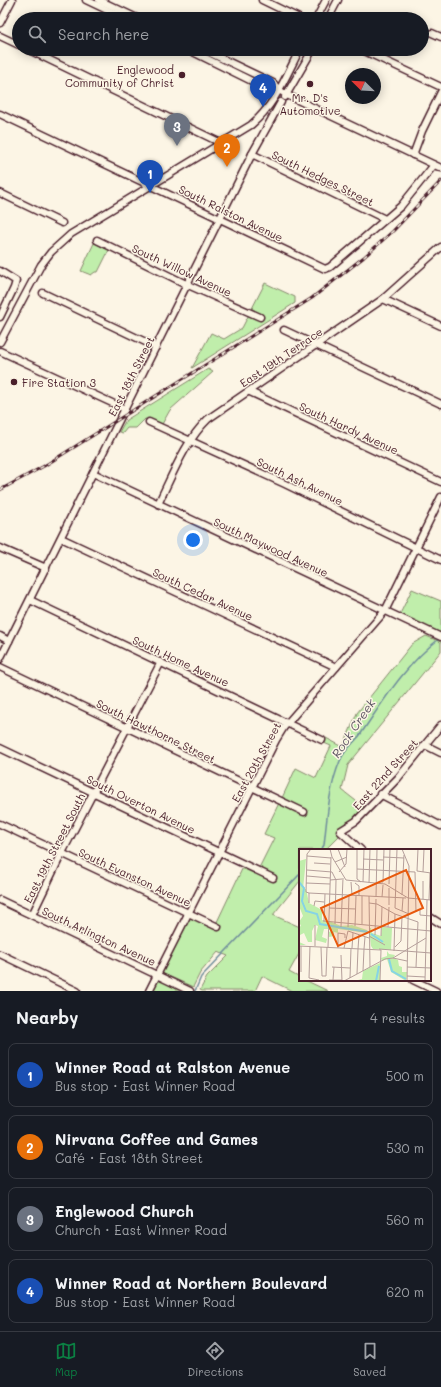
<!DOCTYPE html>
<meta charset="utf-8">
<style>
body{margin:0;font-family:Mali,sans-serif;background:#20242c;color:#f1f3f6}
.compass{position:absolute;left:345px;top:68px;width:36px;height:36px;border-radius:50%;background:#171b24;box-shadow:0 2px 10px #0003;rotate:294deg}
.you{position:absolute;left:193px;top:540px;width:14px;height:14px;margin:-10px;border:3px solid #fff;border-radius:50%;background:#1a73e8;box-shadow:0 0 0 6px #1a73e833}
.badge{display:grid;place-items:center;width:26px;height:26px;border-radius:50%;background:#0b8043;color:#fff;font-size:13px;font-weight:700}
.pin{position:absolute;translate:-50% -33px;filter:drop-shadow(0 1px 2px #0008)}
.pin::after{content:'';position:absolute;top:21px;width:14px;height:12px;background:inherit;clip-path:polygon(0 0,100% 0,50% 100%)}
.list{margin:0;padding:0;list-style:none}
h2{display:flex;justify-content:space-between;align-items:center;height:52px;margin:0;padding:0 16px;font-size:17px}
h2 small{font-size:13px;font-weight:400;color:#9ea1a6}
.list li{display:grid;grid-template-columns:26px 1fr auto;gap:12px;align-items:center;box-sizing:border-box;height:64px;margin:0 8px 8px;padding:0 8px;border:1px solid #363941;border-radius:8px}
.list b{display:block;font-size:15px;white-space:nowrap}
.list p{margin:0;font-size:13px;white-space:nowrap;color:#9ea1a6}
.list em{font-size:13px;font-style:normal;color:#9ea1a6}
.icon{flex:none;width:22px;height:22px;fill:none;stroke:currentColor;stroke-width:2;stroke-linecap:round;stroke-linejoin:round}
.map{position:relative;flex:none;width:441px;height:991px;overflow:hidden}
.search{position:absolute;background:#171b24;box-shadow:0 2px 10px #0003;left:12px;right:12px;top:12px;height:44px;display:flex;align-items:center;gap:10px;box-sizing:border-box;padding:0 14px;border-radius:22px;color:#9ea1a6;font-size:15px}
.sheet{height:340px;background:#171b24}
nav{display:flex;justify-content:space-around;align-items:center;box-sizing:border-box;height:56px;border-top:1px solid #363941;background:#171b24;font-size:11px;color:#9ea1a6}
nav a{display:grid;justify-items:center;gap:2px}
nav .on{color:#0b8043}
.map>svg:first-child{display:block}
.green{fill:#c0eeab;stroke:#85866b}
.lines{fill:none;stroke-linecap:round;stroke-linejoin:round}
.stream{stroke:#6e8c9b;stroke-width:1.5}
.minor-casing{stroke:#4a1f2b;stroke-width:9}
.minor{stroke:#fcf5e5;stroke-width:6}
.rail-casing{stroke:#4a1f2b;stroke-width:3}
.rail{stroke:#fcf5e5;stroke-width:1.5;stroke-dasharray:4.5;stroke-linecap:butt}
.poi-dot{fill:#4a1f2b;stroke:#fcf5e5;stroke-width:1.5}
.labels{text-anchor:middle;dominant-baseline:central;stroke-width:3;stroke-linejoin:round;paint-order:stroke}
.poi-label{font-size:11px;fill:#4a1f2b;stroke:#fcf5e5;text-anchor:end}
.street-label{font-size:11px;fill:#4a1f2b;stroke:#fcf5e5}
.water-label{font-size:12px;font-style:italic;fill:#5c5563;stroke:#fcf5e5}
.inset-river{fill:none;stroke:#86d4e5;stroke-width:2}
.inset-road{fill:none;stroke:#b59f9b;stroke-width:1}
.view{fill:#e8590c;fill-opacity:0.15;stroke:#e8590c;stroke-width:2}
.inset-edge{fill:none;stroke:#4a1f2b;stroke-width:2}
</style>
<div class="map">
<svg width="441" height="991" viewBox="0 0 441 991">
<rect width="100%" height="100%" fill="#fcf5e5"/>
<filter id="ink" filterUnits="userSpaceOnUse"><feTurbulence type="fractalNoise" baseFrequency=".025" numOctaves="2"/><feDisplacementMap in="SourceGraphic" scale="8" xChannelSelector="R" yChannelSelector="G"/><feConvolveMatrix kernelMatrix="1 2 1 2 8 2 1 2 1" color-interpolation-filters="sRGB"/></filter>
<g filter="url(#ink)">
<!-- green -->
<g class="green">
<path d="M94,243l15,7 -11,22h-3l-4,3 -10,-4z"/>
<path d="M265,283l30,14v6l-103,65 19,-35 13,6 18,-11z"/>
<path d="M208,369l5,3 -43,38 -9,16 -16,-7 -9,9h-9l-4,5 -4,-1 7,-12z"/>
<path d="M412,589l29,12v33l-41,-20z"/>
<path d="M426,636l15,6v9l-93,114 -6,25 23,18 -11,11 -17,10 2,7 -14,14h-25v31l-27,34 27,12v25l-11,20 11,6v2h5l23,11h-36l-30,-15 -7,15h-53l-2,-1 7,-13 21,-21 -10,-4 -18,21 -7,14 -29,-13 -2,-2 2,-4 24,-49 3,-2 29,13 2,-4 -6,-2 27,-57 32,14 2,-5 -18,-8 15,-30 -10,-4 15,-31 26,12 2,-5 -25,-12 14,-30 20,10 15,-32 -7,-3 2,-5 17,9 14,-34 55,-69z"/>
<path d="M160,979l24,12h-33l5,-10z"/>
</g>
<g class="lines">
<!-- stream -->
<g class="stream">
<path d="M321,850l3,-5c3,-27 5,-58 16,-84 4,-11 13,-17 20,-26 24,-35 45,-70 79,-96"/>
<path d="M195,991l6,-14 99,-103"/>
</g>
<defs>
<g id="minor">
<path d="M86,0l40,19"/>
<path d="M99,0l40,19"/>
<path d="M262,0l39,19"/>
<path d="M316,19l10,-19"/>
<path d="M328,19l10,-19"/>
<path d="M0,23l12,-23"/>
<path d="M432,33l9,4"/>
<path d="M0,36l19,9"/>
<path d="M27,49l194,94"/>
<path d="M187,49l83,41h9"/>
<path d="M202,49l71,34 6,7 8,5 154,73"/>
<path d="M360,49l81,38"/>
<path d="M285,97l28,-48"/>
<path d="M0,114l325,155 5,-2 71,-61 33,-41"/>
<path d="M252,154l133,65"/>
<path d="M413,155l9,-24 19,-39"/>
<path d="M0,193l62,30"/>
<path d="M97,240l91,45 72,32"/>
<path d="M0,271l16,10 -2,7 -14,29"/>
<path d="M43,293l113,54"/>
<path d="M383,299l58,27"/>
<path d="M284,330l157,74"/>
<path d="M0,342l41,-77 10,-13 20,-18 180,-109c24,-20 35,-49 49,-76"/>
<path d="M0,351l125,58"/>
<path d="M250,392l191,90"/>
<path d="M149,422l136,62 156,76"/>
<path d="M93,473l348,164"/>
<path d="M158,504c14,-28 27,-63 50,-85l175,-120 58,-52"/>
<path d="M61,538l275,129"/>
<path d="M0,548l46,20"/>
<path d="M30,600l292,140"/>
<path d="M0,636l9,5"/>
<path d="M0,659l252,-505 29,-52"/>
<path d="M0,667l304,145"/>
<path d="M425,745l16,8"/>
<path d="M0,748l273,130"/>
<path d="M380,794l61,32"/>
<path d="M0,824l218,103"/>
<path d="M361,850l-21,-19 16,-10 42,-43 43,-53"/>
<path d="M0,900l190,91"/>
<path d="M32,915l30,-62 99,-191"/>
<path d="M430,917l11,7"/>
<path d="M0,954l77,37"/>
<path d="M413,980l23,11"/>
<path d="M149,991l127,-251 8,-13 101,-116 56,-114"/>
</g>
</defs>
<!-- minor casing -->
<use href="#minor" class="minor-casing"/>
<!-- minor -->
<use href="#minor" class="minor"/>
<defs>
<path id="rail" d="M0,490l44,-24 268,-168 52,-41 29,-26 48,-50"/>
</defs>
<!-- rail casing -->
<use href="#rail" class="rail-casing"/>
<!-- rail -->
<use href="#rail" class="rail"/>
</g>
</g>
<!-- markers -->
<g class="poi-dot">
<circle cx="182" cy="75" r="4"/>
<circle cx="310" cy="84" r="4"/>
<circle cx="14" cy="382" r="4"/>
</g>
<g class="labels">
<!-- poi labels -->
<g class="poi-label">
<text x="174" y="69">Englewood<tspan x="174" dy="13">Community of Christ</tspan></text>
<text x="310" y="97" text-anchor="middle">Mr. D's<tspan x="310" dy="13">Automotive</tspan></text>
<text x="22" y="382" text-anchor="start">Fire Station 3</text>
</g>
<!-- street labels -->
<g class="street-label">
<text transform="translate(323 178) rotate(26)">South Hedges Street</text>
<text transform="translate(231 213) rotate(26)">South Ralston Avenue</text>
<text transform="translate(182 270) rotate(25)">South Willow Avenue</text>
<text transform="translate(281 357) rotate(-34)">East 19th Terrace</text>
<text transform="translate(131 376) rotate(-63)">East 18th Street</text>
<text transform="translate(349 428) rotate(25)">South Hardy Avenue</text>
<text transform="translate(300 481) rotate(26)">South Ash Avenue</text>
<text transform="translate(271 547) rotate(25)">South Maywood Avenue</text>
<text transform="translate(203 594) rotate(25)">South Cedar Avenue</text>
<text transform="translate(181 661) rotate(25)">South Home Avenue</text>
<text transform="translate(156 731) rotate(26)">South Hawthorne Street</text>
<text transform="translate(256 762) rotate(-61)">East 20th Street</text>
<text transform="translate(385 774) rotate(-48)">East 22nd Street</text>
<text transform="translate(141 804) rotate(26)">South Overton Avenue</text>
<text transform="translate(54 848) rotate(-63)">East 19th Street South</text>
<text transform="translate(135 877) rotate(25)">South Evanston Avenue</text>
<text transform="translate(99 936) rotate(25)">South Arlington Avenue</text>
</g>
<!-- water labels -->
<g class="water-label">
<text transform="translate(353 728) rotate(-56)">Rock Creek</text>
</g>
</g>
<!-- overview -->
<g transform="translate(299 849)">
<rect width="132" height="132" fill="#fcf5e5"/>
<path d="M7,10l-3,30h3l3,14 13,7v10l6,1v8h-4l-2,8 5,2 -1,4 -11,-3 3,-14 -3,-1 -3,6v11h-4l-4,-9 -4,2 -1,7 7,3h-7v-18l2,-1 -2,-4 4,-6 -4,-10v-45zM30,72l12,5 11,-1 15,5 1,3 -30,-4v4l-4,-1v4l-5,1v-5l4,-2h-4v-5l4,1 -4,-2zM83,78l10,1 -1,22 -18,-1 -2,-3 -2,-18h2l1,5 9,3zM88,102l2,3 6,1 -2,3 5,2 1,6 3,1v5h5l-1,9 -15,-9 -4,-13 -5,2 -1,-3 6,-2zM81,114v18h-26l8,-2 1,-8z" fill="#c0eeab"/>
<path class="inset-river" d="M0,33l5,6 -2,13 4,10 11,3 3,10 48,8M72,85l12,8M90,110l3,12 14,8M77,132l3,-15"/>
<path class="inset-road" d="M31,0l2,8 14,23 39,4 23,14 23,2M39,0l7,18M58,0v30l4,3M98,0l-2,59 14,6M103,0l7,17 -2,115M119,0l-1,22 14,2M8,7l24,2M84,8l21,1M64,10l20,1M36,13l12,-5M15,14l16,1M58,20l58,3 1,40M8,21l25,2 4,8 -1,44M40,23l7,-8 1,-15M124,23l1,-23M8,27l23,2M31,31l12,-1M52,33l1,13M64,33l1,-33M81,33h3l1,-33M7,34l24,1M56,34l4,3v10M70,34l1,-34M90,35l1,-35M10,44l97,5M103,46l2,-40M70,47l1,71M77,48l1,-48M83,48l1,-12M124,50v-18M130,51l1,-27M10,54v-10l-3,-1 1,-38 4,-5M70,54l8,1 18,10 23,8 -2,45M90,56v-17M15,57l1,-5 9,1M30,59l27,1M121,60v6l11,1M103,62l1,-13M24,72l108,10M25,72l1,-27M63,75v-28M56,77l1,-30M42,78l2,-49M49,78l1,-32M89,78l1,-20M76,86l1,-36M70,87l16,9M82,87l1,-29M0,97l82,4M11,97l-1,32 10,2M16,97v-21M22,98l1,29h4l1,-29M29,98l3,-90M96,98l6,-6 1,-24M39,99v-15l7,1v4M45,99l4,-17 21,7M53,99l1,-15M59,100l1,-14M65,100l1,-12M80,100l52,4M95,102l1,-37M42,106l1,26M94,109l14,3M33,118l18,1M108,118l24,1M64,122l1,-22M2,123v-26M58,125l1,-25M108,127l18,1M51,129l1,-30M30,131h13M34,131l1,-13M45,132l41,-22 8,-1 33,-20M81,132l1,-31M126,132l2,-81"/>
<path class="view" d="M107,21l17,38 -85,38 -17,-38z"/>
<rect width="132" height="132" class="inset-edge"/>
</g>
</svg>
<svg class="compass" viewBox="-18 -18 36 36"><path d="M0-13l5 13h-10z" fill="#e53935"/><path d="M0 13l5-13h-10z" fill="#9ea1a6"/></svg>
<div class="you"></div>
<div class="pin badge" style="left:150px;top:193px;background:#1a4fb4">1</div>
<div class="pin badge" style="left:227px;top:167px;background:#e8710a">2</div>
<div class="pin badge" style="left:177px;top:146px;background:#6b7280">3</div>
<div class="pin badge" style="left:263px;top:107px;background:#1a4fb4">4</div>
<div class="search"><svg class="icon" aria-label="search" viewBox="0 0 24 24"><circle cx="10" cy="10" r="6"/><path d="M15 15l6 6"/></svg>Search here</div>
</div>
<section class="sheet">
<h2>Nearby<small>4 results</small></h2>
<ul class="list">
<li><span class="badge" style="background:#1a4fb4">1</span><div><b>Winner Road at Ralston Avenue</b><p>Bus stop · East Winner Road</p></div><em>500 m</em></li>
<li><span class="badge" style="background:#e8710a">2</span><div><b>Nirvana Coffee and Games</b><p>Café · East 18th Street</p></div><em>530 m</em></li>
<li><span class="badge" style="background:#6b7280">3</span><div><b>Englewood Church</b><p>Church · East Winner Road</p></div><em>560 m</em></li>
<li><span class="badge" style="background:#1a4fb4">4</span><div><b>Winner Road at Northern Boulevard</b><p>Bus stop · East Winner Road</p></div><em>620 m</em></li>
</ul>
</section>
<nav>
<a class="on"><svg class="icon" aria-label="map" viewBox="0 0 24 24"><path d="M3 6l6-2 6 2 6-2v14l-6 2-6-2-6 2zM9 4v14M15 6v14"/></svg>Map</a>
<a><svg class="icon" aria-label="directions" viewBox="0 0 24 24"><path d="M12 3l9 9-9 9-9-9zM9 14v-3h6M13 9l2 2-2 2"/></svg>Directions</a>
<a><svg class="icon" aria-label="saved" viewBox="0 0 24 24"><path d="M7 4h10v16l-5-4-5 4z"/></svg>Saved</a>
</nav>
